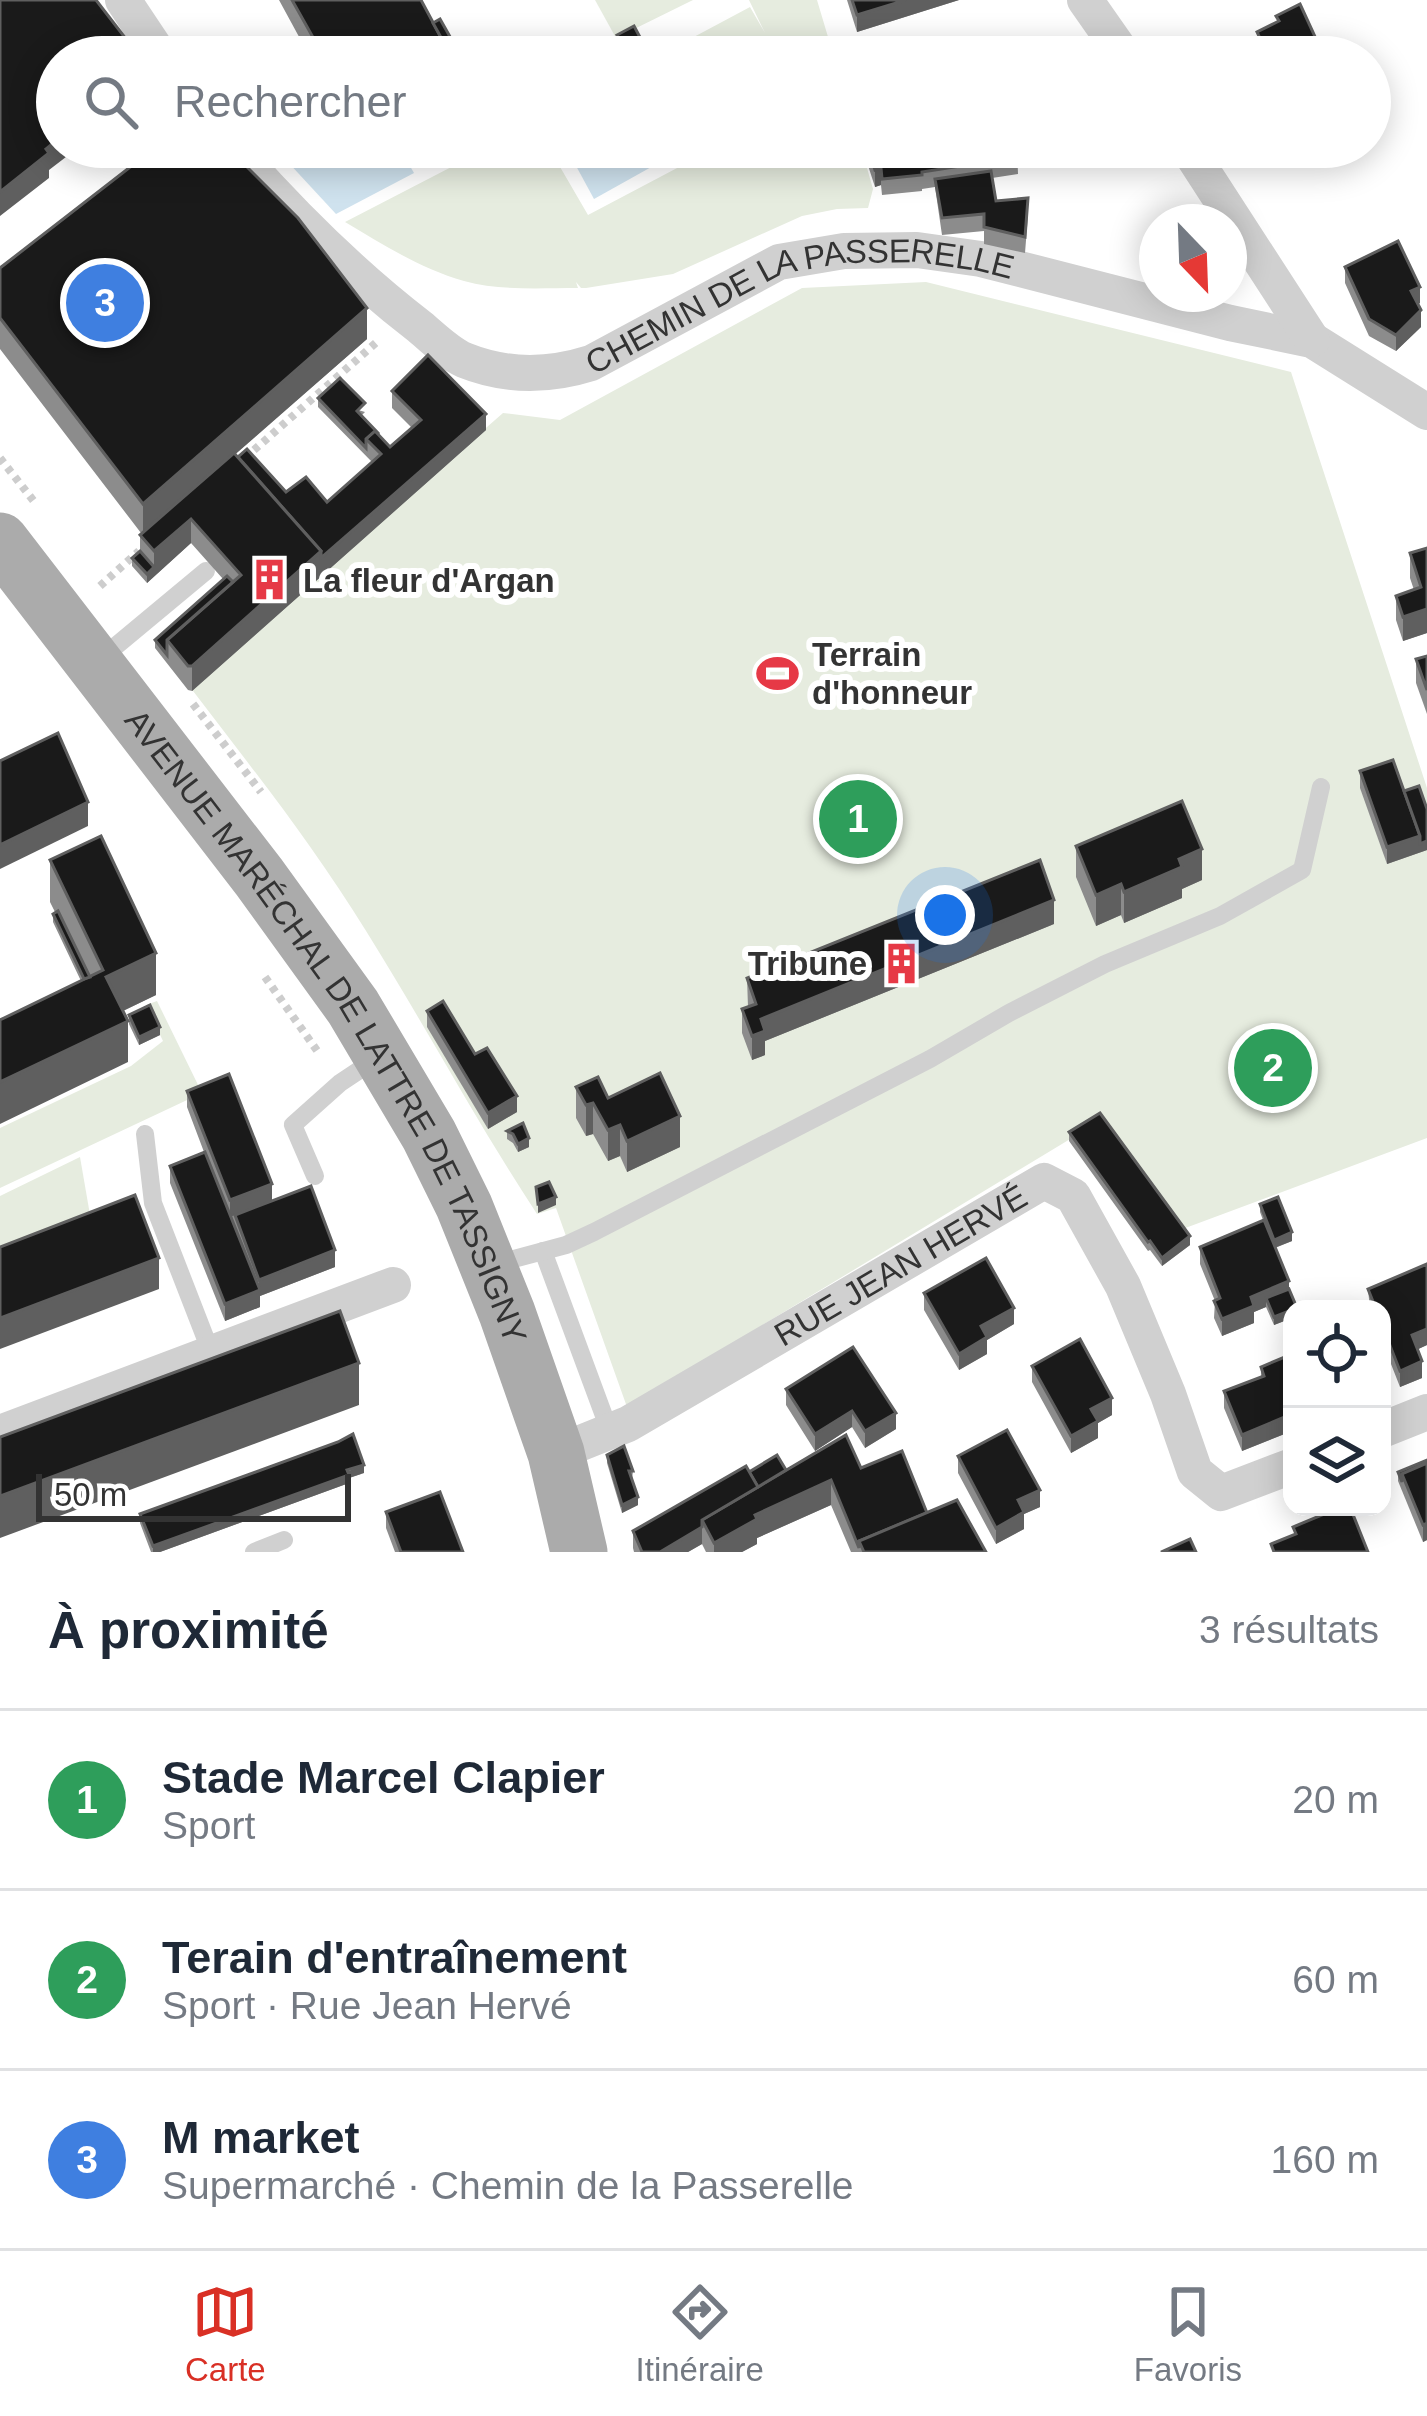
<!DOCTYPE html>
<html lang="fr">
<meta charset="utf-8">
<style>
body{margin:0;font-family:Arial,sans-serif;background:#f6f6f7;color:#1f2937}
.controls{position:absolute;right:36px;bottom:36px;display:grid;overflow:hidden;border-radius:24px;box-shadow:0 6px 30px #0003}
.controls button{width:108px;height:108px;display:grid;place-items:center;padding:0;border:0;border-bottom:3px solid #e0e1e3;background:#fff;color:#1f2937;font:60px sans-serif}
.compass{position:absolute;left:1139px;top:204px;width:108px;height:108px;border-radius:50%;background:#fff;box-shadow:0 6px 30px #0003;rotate:157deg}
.scale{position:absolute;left:36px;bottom:30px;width:315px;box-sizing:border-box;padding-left:12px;border:6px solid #333;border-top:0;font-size:33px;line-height:42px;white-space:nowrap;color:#333;-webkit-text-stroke:9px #fff;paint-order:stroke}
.you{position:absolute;left:945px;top:915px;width:42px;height:42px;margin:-30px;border:9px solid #fff;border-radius:50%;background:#1a73e8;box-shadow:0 0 0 18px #1a73e833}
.badge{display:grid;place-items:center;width:78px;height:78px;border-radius:50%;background:#d93025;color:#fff;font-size:39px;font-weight:700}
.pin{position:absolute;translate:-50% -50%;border:6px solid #fff;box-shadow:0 3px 12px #0006}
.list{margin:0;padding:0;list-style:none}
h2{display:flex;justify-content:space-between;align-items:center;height:156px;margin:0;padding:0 48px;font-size:51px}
h2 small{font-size:39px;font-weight:400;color:#747a83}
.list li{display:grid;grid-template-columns:78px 1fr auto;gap:36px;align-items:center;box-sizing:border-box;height:180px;padding:0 48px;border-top:3px solid #e0e1e3}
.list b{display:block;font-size:45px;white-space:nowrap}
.list p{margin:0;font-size:39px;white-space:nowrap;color:#747a83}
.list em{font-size:39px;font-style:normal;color:#747a83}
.icon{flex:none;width:66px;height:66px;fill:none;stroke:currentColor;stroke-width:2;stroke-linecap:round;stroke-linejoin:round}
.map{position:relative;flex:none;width:1427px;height:1552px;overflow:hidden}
.search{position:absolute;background:#fff;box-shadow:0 6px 30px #0003;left:36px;right:36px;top:36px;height:132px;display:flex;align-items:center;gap:30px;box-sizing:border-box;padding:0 42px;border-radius:66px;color:#747a83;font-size:45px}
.sheet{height:696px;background:#fff}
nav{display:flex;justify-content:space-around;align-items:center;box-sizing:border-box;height:168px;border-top:3px solid #e0e1e3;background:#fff;font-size:33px;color:#747a83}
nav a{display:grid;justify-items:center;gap:6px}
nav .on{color:#d93025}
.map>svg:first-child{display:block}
.green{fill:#e6ecdf}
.water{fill:#cfe2ee}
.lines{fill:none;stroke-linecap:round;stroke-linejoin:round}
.path{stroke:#cdcdcd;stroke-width:8;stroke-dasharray:6 6;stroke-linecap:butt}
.service{stroke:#d0d0d0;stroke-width:18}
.minor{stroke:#d0d0d0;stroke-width:36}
.primary{stroke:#ababab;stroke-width:57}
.wall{fill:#8c8c8c}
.shaded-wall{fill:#5f5f5f}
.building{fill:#1a1a1a;stroke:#5f5f5f;stroke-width:3}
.labels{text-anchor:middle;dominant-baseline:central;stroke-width:12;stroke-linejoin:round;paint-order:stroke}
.street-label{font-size:33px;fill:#333;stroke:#fff}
.poi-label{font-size:33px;font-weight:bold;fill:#333;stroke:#fff;text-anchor:start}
</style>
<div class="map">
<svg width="1427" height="1552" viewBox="0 0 1427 1552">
<rect width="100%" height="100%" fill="#fff"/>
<!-- green -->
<g class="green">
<path d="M595,0h98l-77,38z"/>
<path d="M749,0h68l17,57h-170l-2,-3 88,-47 15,26z"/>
<path d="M490,147h10l6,9 15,-9h55l-20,13 32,55 91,-48 -10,-20h192l12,42 -5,19 -31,1 -35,7 -129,58 -87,14h-5l-5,-6 2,6c-37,0 -78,3 -114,-7 -43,-12 -82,-37 -119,-59z"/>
<path d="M926,282l365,90 136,416v350l-247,92 -80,-109 -473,286 -71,-199 -19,6c-79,-120 -143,-249 -226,-366 -38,-54 -80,-107 -121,-161l313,-274 57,7 242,-132z"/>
<path d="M157,1001l45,92 -202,95v-60l131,-62 32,-25 -17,-36z"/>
<path d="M80,1157l14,81 -94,36v-78z"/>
</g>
<!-- water -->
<g class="water">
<path d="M274,147h125l15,26 -78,41z"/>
<path d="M605,147h49l8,14 -68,38 -19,-35z"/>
</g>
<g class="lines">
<!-- path -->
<g class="path">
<path d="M0,458l36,46"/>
<path d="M245,458l133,-117"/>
<path d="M100,586l39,-35"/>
<path d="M193,704l68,88"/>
<path d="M265,977l53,75"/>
</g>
<!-- service -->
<g class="service">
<path d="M99,660l107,-89"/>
<path d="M145,1134l8,69 59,152"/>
<path d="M315,1176l-22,-51 47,-42 39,-26"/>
<path d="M543,1251l67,181"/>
<path d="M495,1264l71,-19 28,-13 336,-173 79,-46 96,-49 115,-48 82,-46 19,-83"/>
<path d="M254,1552l30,-12"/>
</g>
<!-- minor -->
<g class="minor">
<path d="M123,0l38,57"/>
<path d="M1085,0l40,57"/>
<path id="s1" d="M232,147c57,65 119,127 188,180 13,11 28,26 44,33 42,17 86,16 127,3l188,-101 65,-11 73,-1 64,9 249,64 82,17 115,72"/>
<path d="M1187,147l125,193"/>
<path d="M1382,1430l45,-18"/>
<path d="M0,1433l393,-148"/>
<path id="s2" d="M556,1453l72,-29 416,-243 29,15 50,90 45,108 27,78 26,21 71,-27"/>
</g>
<!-- primary -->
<path class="primary" id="s3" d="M0,541l259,336 94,130 76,128 35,71 43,107 49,140 23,99"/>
</g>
<!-- wall -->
<g class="wall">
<path d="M279,0h142l12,23 25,34h-148z"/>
<path d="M847,0h112l-102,32z"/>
<path d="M617,35l26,16 -11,6h-8l-7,-13z"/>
<path d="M862,147h155l1,27 -26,4 4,23 32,14 -3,38 -41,-9v-13l-42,4 -7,-48 -13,2v2l-40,4 -1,-10 -6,2z"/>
<path d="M1345,267l75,36 -2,1 3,23 -25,24 -27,-15 -24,-53z"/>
<path d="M0,268l367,71 -132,115 51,38 41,10 45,-40 -54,-55v-9l47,14 -4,4 29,31 22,-19 -20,-20v-17l94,39 -294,261 -4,-1 -33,-42v-8l68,-61 -32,-36 -44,40 -15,-17v-8l8,-7v-16l1,-2 -141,-184z"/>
<path d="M1427,548v85l-24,8 -7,-21v-24l18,-6 -4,-12v-25z"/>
<path d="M1427,656v58l-11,-31v-24z"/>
<path d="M1360,771l44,20 23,18v41l-40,14 -27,-76z"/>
<path d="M1076,846l126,34 -20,9v9l-58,25 -3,-8 -25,11 -20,-49z"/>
<path d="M50,860l106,135 -33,16 5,51 -47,-81 -28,-59v-8l2,-2 -5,-10z"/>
<path d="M1054,924l-289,117v14l-13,5 -10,-27v-24l6,-2 -1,-29z"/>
<path d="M427,1011l48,43 42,58 -29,17 -61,-102z"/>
<path d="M129,1015l31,20 -21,10 -10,-21z"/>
<path d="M576,1087l32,11 72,49 -53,25 -7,-16 -12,5 -15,-27 -7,2 -10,-18z"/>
<path d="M187,1091l85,109 63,67 -75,29v11l-35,14 -55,-138v-17l34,-14 -17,-45z"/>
<path d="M507,1131l22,16 -11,5 -5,-9 -6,-4z"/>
<path d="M1069,1132l121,113 -28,21 -12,-16 -2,1 -79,-110z"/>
<path d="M1260,1204l32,37 -17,7 22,61h-5v9l-18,7 -8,-18 -12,5v11l-32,13 -8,-18 1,-17 -15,-37v-17l63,-27 -3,-8z"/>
<path d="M1427,1264v81l-9,4 4,29 -22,9 -18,-46v-32h-12l-2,-20z"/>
<path d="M924,1293l90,31 -27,16v14l-28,16 -35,-60z"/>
<path d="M1292,1354v77l-50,20 -18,-43v-17l37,-14v-10z"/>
<path d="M1032,1366l80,49 -14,8v15l-27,15 -39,-71z"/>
<path d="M786,1389l110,24v16l-31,19 -13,-21 -37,24 -29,-46z"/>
<path d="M607,1455l26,16 -1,8 6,26 -16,8 -15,-50z"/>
<path d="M958,1456l82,51 -16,7v15l-28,15 -38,-71z"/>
<path d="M1427,1460v80l-4,2 -25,-61v-9z"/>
<path d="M861,1468l125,84h-135l-20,-47 -74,33v6l-15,8h-36l-4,-8 -14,8h-54l-1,-4v-17l116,-59z"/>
<path d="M364,1473l-15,5v5l-189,69h-9l-11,-29v-9z"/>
<path d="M386,1512l77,40h-68l-9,-24z"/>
</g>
<!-- shaded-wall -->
<g class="shaded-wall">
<path d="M906,0h53l-102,32v-17z"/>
<path d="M1317,41v16h-22v-6z"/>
<path d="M444,43v14h-25z"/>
<path d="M643,43v8l-11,6h-6v-5z"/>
<path d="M57,140v7h22l-30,23v8l-49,38v-24z"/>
<path d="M881,168v17l-6,2v-17z"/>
<path d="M1420,287v16l-9,5v-17z"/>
<path d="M367,308v31l-224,196v-31z"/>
<path d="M1421,310v17l-25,24v-16z"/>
<path d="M486,414v16l-294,261v-25l129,-115z"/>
<path d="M191,519v24l-44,40v-9l7,-7v-16z"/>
<path d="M1427,609v24l-24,8v-24z"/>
<path d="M88,802v24l-88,43v-24z"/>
<path d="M1420,836l7,5v9l-40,14v-17z"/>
<path d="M1202,849v31l-20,9v9l-58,25v-31l55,-33z"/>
<path d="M1121,884v31l-25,11v-31z"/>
<path d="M1054,900v24l-289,117v14l-13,5v-24l9,-17z"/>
<path d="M156,953v42l-50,24v-42z"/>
<path d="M128,1021v41l-128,62v-42z"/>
<path d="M160,1027v8l-21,10v-8z"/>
<path d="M517,1096v16l-29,17v-16z"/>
<path d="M593,1103v31l-7,2v-31z"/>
<path d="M680,1116v31l-53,25v-31z"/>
<path d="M620,1125v31l-12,5v-31z"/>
<path d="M529,1138v9l-11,5v-8z"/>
<path d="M272,1184v16l-42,17v-17z"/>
<path d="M556,1197v8l-18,8v-9z"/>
<path d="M1292,1232v9l-18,7v-8z"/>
<path d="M1190,1236v9l-28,21v-8z"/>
<path d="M335,1250v17l-75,29v11l-35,14v-17l34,-14v-10z"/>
<path d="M159,1258v31l-159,60v-31z"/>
<path d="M1289,1281v16l-23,1v9l-12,5v11l-32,13v-17l29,-22z"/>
<path d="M1014,1308v16l-27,16v14l-28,16v-16l22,-28z"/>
<path d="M1292,1309v9l-18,7v-8z"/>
<path d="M1427,1329v16l-15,7v-17z"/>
<path d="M1422,1361v17l-22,9v-16z"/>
<path d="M359,1363v42l-359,133v-42z"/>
<path d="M1112,1398v17l-14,8v15l-27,15v-17l20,-27z"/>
<path d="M852,1411v16l-37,24v-17z"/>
<path d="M896,1413v16l-31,19v-17z"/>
<path d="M1292,1414v17l-50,20v-16z"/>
<path d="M364,1465v8l-15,5v5l-189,69h-7v-6z"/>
<path d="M831,1480v25l-74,33v6l-15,8h-28v-9l41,-28z"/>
<path d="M1040,1490v17l-16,7v15l-28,15v-16l22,-28z"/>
<path d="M638,1497v8l-16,8v-8z"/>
<path d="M1427,1523v17l-4,2v-17z"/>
<path d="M702,1527v17l-14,8h-28z"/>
</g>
<!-- building -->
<g class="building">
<path d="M0,0h96l44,57h-83v83l-11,9 3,4 -49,39z"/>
<path d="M292,0h129l23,43 -25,14h-95z"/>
<path d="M852,0h54l-49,15z"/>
<path d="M1300,4l17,37 -22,10 2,6h-49l17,-8 -8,-17 22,-11 -3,-5z"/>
<path d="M440,19l18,32 -11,6h-3v-14l-11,-20z"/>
<path d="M634,26l9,17 -17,9 -9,-17z"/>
<path d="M1257,40l5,10 -14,7h-11l-3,-7z"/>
<path d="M156,147h71l71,71 69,90 -224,196 -143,-186v-50z"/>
<path d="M865,147h29l-25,4v8z"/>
<path d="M894,147h123l1,10 -96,15v3l-40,4 -1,-11 -6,2 -6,-19z"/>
<path d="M991,171l5,30 32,-3 -3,39 -41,-10v-13l-42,4 -7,-39z"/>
<path d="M1398,241l22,46 -9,4 10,19 -25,25 -27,-16 -24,-52z"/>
<path d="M428,355l58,59 -165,144v-7l-83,-94 9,-8 39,43 20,-15 21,25 54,-48 -15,-15 9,-8 15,16 31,-27 -29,-29z"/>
<path d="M340,378l25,25 -8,8 22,23 -4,-3 -9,8v9l-48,-50z"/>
<path d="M234,453l87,98 -129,115h-4l-21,-26 74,-65 -50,-56 -37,32 -14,-16z"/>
<path d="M1427,548v61l-24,8 -7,-21 25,-9 -11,-34z"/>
<path d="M140,551l14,16 -7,7 -15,-16z"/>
<path d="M227,576l6,6 -66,58v15l-12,-15z"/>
<path d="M1427,656v34l-11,-31z"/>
<path d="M58,733l30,69 -88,43v-84z"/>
<path d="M1393,760l27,76 -33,11 -27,-76z"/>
<path d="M1419,786l8,23v32l-7,3v-8l-16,-45z"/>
<path d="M1182,801l20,48 -23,10 3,8 -58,25 -3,-8 -25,11 -20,-49z"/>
<path d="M101,836l55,117 -50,24 22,44 -128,61v-62l103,-50 -53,-110z"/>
<path d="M1040,860l14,40 -293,119 4,12 -13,5 -10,-27 14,-5 -9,-26z"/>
<path d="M58,911l32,66 -6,2 -31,-65z"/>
<path d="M443,1001l32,53 12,-6 30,48 -29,17 -61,-102z"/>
<path d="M150,1005l10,22 -21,10 -10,-22z"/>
<path d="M660,1073l20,43 -53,25 -7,-16 -12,5 -15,-27 -7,2 -10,-18 22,-10 10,21z"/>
<path d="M229,1074l43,110 -42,16 -43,-109z"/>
<path d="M1100,1113l90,123 -28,22 -12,-17 -2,1 -79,-110z"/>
<path d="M523,1123l6,15 -11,6 -5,-10 -6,-3z"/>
<path d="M205,1152l55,138 -35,14 -55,-138z"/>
<path d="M549,1182l7,15 -18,7 -2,-17z"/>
<path d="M311,1186l24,64 -76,30 -24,-65z"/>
<path d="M135,1195l24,63 -159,60v-71z"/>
<path d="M1278,1197l14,35 -18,8 -14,-36z"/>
<path d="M1264,1220l25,61 -38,16 3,9 -32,13 -8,-18 6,-3 -20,-51z"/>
<path d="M986,1258l28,50 -33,18 6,11 -28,17 -35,-61z"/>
<path d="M1427,1264v65l-15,6 10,26 -22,10 -18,-46v-16h-6l-8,-20z"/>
<path d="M1289,1289l8,19 -23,9 -8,-19z"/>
<path d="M340,1311l19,52 -359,133v-59z"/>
<path d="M1080,1339l32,59 -21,11 7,12 -27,15 -39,-70z"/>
<path d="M853,1347l43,66 -31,18 -13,-20 -37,23 -29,-45z"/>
<path d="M1292,1354v60l-50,21 -18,-44 40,-15 -3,-9z"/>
<path d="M1007,1430l33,60 -22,10 6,12 -28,16 -38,-72z"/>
<path d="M353,1434l11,31 -17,5 2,5 -196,71 -13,-32 198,-72z"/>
<path d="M846,1435l15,33 41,-17 25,62 -68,28v7l-28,-68 -76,35 2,4 -43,24 -12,-23z"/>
<path d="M624,1446l9,25h-4l9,26 -16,8 -15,-50z"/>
<path d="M777,1455l9,15 -28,17 -9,-15z"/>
<path d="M1427,1460v3l-25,11v8l-4,-10z"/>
<path d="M1427,1463v60l-4,2 -21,-51z"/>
<path d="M746,1466l12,21 -56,33v7l-42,25h-18l-9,-21z"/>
<path d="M440,1492l23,60h-62l-15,-40z"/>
<path d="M957,1500l29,52h-122l-5,-11z"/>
<path d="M1341,1507h9l18,45h-94l-3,-8 25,-10 -3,-7z"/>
<path d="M1190,1539l6,13h-35z"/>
</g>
<!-- icons -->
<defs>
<symbol id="building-bare" viewBox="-9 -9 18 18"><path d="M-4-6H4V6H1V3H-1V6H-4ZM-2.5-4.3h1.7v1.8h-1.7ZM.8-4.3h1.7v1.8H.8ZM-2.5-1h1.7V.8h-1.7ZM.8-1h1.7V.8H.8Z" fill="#e63946" stroke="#fff" stroke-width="2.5" paint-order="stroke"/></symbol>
<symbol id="stadium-bare" viewBox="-9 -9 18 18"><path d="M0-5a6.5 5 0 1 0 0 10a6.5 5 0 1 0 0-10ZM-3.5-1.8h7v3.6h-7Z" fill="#e63946" stroke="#fff" stroke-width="2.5" paint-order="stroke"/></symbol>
</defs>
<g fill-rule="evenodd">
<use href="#building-bare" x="240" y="550" width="59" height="59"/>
<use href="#stadium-bare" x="748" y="644" width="59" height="59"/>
<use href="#building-bare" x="872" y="934" width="59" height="59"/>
</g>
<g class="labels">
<!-- street labels -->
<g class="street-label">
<text stroke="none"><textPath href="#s1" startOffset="669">CHEMIN DE LA PASSERELLE</textPath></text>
<text stroke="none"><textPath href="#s3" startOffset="588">AVENUE MARÉCHAL DE LATTRE DE TASSIGNY</textPath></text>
<text stroke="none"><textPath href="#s2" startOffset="393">RUE JEAN HERVÉ</textPath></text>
</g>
<!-- poi labels -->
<g class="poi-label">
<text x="303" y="580">La fleur d'Argan</text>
<text x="812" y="654">Terrain<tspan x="812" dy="38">d'honneur</tspan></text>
<text x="867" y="963" text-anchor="end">Tribune</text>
</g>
</g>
</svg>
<div class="controls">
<button><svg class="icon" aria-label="locate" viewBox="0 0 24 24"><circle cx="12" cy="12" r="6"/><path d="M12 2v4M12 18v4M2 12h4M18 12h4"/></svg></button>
<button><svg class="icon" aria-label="layers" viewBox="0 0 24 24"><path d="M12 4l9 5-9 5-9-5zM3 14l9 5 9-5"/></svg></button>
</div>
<svg class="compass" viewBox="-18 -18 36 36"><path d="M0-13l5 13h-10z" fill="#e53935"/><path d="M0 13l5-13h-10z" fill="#747a83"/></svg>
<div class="scale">50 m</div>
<div class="you"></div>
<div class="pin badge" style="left:858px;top:819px;background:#2e9e5b">1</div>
<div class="pin badge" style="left:1273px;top:1068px;background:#2e9e5b">2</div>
<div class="pin badge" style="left:105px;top:303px;background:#3f7fe0">3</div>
<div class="search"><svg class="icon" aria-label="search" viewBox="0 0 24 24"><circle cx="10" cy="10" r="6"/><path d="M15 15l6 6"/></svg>Rechercher</div>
</div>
<section class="sheet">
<h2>À proximité<small>3 résultats</small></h2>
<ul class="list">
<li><span class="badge" style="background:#2e9e5b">1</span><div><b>Stade Marcel Clapier</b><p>Sport</p></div><em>20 m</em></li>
<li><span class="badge" style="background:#2e9e5b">2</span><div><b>Terain d'entraînement</b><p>Sport · Rue Jean Hervé</p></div><em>60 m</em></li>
<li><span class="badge" style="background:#3f7fe0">3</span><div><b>M market</b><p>Supermarché · Chemin de la Passerelle</p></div><em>160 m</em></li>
</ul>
</section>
<nav>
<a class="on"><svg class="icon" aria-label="map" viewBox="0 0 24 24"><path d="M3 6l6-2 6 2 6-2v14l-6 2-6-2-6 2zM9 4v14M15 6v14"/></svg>Carte</a>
<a><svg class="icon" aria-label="directions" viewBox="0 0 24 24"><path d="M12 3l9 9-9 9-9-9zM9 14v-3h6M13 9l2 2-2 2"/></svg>Itinéraire</a>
<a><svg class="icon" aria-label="saved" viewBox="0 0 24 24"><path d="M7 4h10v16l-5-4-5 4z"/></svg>Favoris</a>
</nav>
